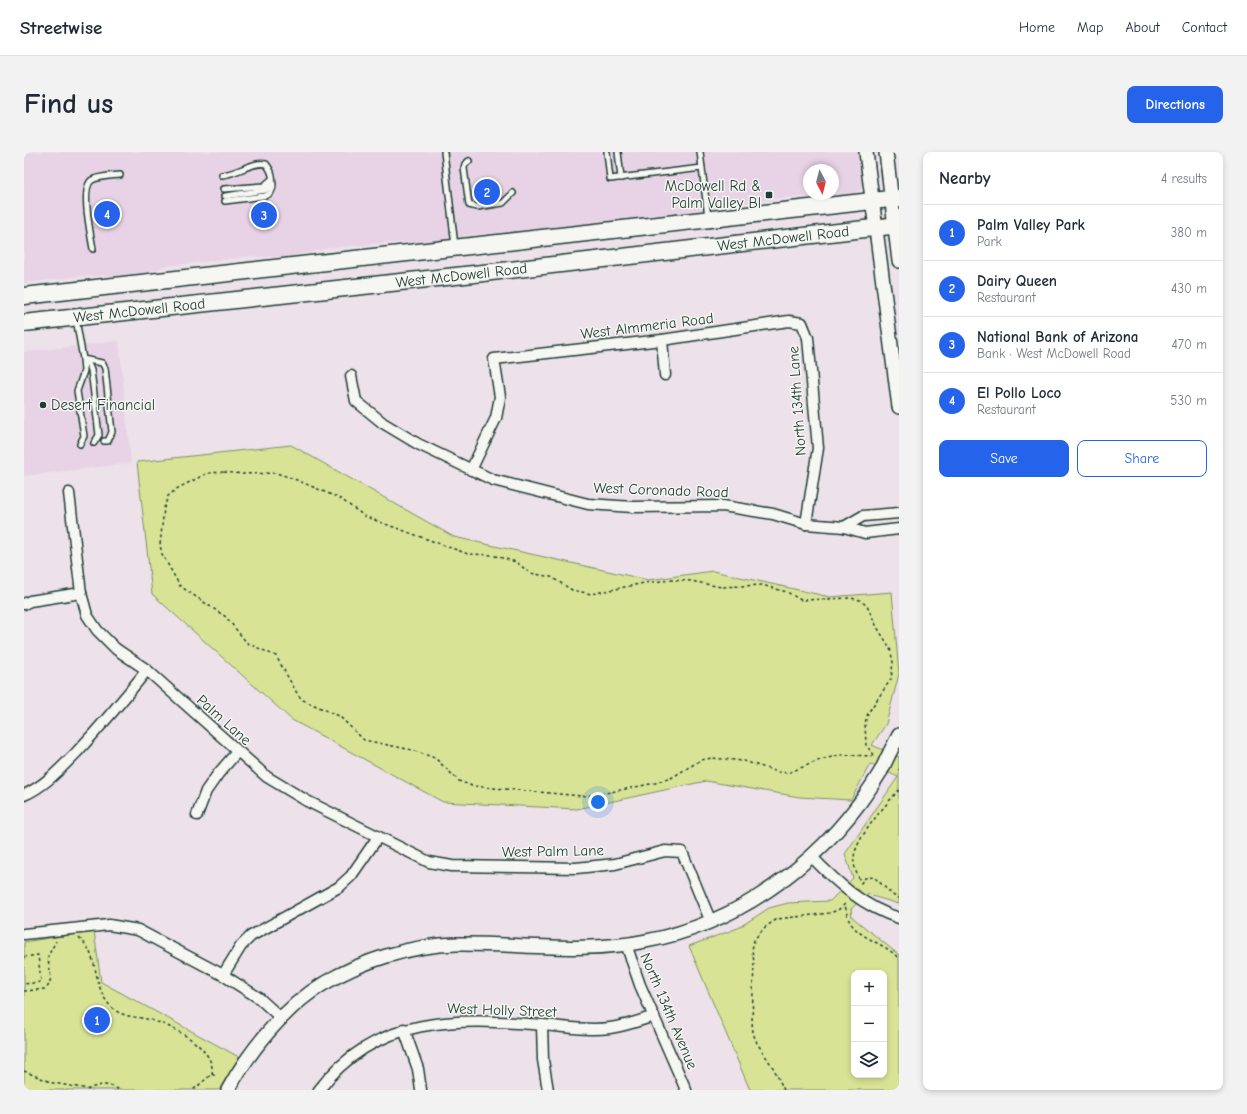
<!DOCTYPE html>
<meta charset="utf-8">
<style>
body{margin:0;font-family:"Comic Neue",sans-serif;background:#f2f2f3;color:#1f2937}
.controls{position:absolute;right:12px;bottom:12px;display:grid;overflow:hidden;border-radius:8px;box-shadow:0 2px 6px #0003}
.controls button{width:36px;height:36px;display:grid;place-items:center;padding:0;border:0;border-bottom:1px solid #e0e1e3;background:#fff;color:#1f2937;font:20px sans-serif}
.compass{position:absolute;left:779px;top:12px;width:36px;height:36px;border-radius:50%;background:#fff;box-shadow:0 2px 6px #0003;rotate:173deg}
.you{position:absolute;left:574px;top:650px;width:14px;height:14px;margin:-10px;border:3px solid #fff;border-radius:50%;background:#1a73e8;box-shadow:0 0 0 6px #1a73e833}
.badge{display:grid;place-items:center;width:26px;height:26px;border-radius:50%;background:#2563eb;color:#fff;font-size:13px;font-weight:700}
.pin{position:absolute;translate:-50% -50%;border:2px solid #fff;box-shadow:0 1px 4px #0006}
.list{margin:0;padding:0;list-style:none}
h2{display:flex;justify-content:space-between;align-items:center;height:52px;margin:0;padding:0 16px;font-size:17px}
h2 small{font-size:13px;font-weight:400;color:#747a83}
.list li{display:grid;grid-template-columns:26px 1fr auto;gap:12px;align-items:center;box-sizing:border-box;height:56px;padding:0 16px;border-top:1px solid #e0e1e3}
.list b{display:block;font-size:15px;white-space:nowrap}
.list p{margin:0;font-size:13px;white-space:nowrap;color:#747a83}
.list em{font-size:13px;font-style:normal;color:#747a83}
.actions{display:flex;gap:8px;padding:12px 16px}
.actions a{flex:1;padding:9px 0;border:1px solid #2563eb;border-radius:8px;text-align:center;font-size:14px;color:#2563eb}
.actions .main{background:#2563eb;color:#fff}
.icon{flex:none;width:22px;height:22px;fill:none;stroke:currentColor;stroke-width:2;stroke-linecap:round;stroke-linejoin:round}
.map{position:relative;flex:none;width:875px;height:938px;overflow:hidden;border-radius:8px}
header{display:flex;align-items:center;gap:24px;box-sizing:border-box;height:56px;padding:0 20px;background:#fff;border-bottom:1px solid #e0e1e3}
header strong{font-size:19px}
nav{display:flex;gap:22px;margin-inline-start:auto;font-size:14px}
.intro{display:flex;align-items:center;justify-content:space-between;box-sizing:border-box;height:96px;padding:0 24px}
h1{margin:0;font-size:28px}
.button{padding:10px 18px;border-radius:8px;background:#2563eb;color:#fff;font-size:14px;font-weight:700}
main{display:flex;gap:24px;padding:0 24px}
aside{flex:1;background:#fff;border-radius:8px;box-shadow:0 2px 6px #0003}
.map>svg:first-child{display:block}
.built{fill:#e7d3e5;fill-rule:evenodd}
.green{fill:#d8e396;stroke:#7c9065;fill-rule:evenodd}
.lines{fill:none;stroke-linecap:round;stroke-linejoin:round}
.service-casing{stroke:#1f3d34;stroke-width:8}
.minor-casing{stroke:#1f3d34;stroke-width:13}
.tertiary-casing{stroke:#1f3d34;stroke-width:16}
.primary-casing{stroke:#1f3d34;stroke-width:19}
.path{stroke:#1f3d34;stroke-width:1.5;stroke-dasharray:3 3;stroke-linecap:butt}
.service{stroke:#f6f6f2;stroke-width:5}
.minor{stroke:#f6f6f2;stroke-width:10}
.tertiary{stroke:#f6f6f2;stroke-width:13}
.primary{stroke:#f6f6f2;stroke-width:16}
.tertiary-bridge-casing{stroke:#1f3d34;stroke-width:16;stroke-linecap:butt}
.tertiary-bridge{stroke:#f6f6f2;stroke-width:13}
.poi-dot{fill:#1f3d34;stroke:#f6f6f2;stroke-width:1.5}
.labels{text-anchor:middle;dominant-baseline:central;stroke-width:3;stroke-linejoin:round;paint-order:stroke}
.poi-label{font-size:15px;fill:#1f3d34;stroke:#f6f6f2;text-anchor:end}
.street-label{font-size:15px;fill:#1f3d34;stroke:#f6f6f2}
</style>
<header>
<strong>Streetwise</strong>
<nav><a>Home</a><a>Map</a><a>About</a><a>Contact</a></nav>
</header>
<div class="intro"><h1>Find us</h1><a class="button">Directions</a></div>
<main>
<div class="map">
<svg width="875" height="938" viewBox="0 0 875 938">
<rect width="100%" height="100%" fill="#ede1ea"/>
<filter id="ink" filterUnits="userSpaceOnUse"><feTurbulence type="fractalNoise" baseFrequency=".025" numOctaves="2"/><feDisplacementMap in="SourceGraphic" scale="8" xChannelSelector="R" yChannelSelector="G"/><feConvolveMatrix kernelMatrix="1 2 1 2 8 2 1 2 1" color-interpolation-filters="sRGB"/></filter>
<g filter="url(#ink)">
<!-- built -->
<g class="built">
<path d="M0,0h836l4,31 -1,4 -9,8 -30,3 -30,-1 -74,8 -24,8 -129,14 -97,8 -30,7 -56,1 -56,5 -43,10 -33,-2 -86,10 -27,9 -58,1 -57,7zM785,18h24v24h-24z"/>
<path d="M95,189l12,122 -107,13v-124z"/>
</g>
<!-- green -->
<g class="green">
<path d="M267,293l163,92 194,43 65,-9 117,26 62,-5 7,82 -13,50 -14,21 27,12v147l-27,-8 -4,-3 -17,16 1,8 47,38v135h-149l-61,-144 49,-18 31,-20 19,-5 42,-2 23,-23 -8,-24 53,-77 -28,-13 -19,36 -52,-3 -93,-16 -129,28 -134,-7 -151,-82 -140,-126 -15,-132zM830,821h30v102h-30z"/>
<path d="M70,779l7,51 138,75 -20,33h-190l-5,-5v-143z"/>
</g>
<g class="lines">
<defs>
<g id="service">
<path d="M420,0l11,94"/>
<path d="M583,0l3,27 92,-11"/>
<path d="M594,0l3,26"/>
<path d="M676,0l8,65"/>
<path d="M445,9l-4,3 -1,4 5,37 8,2 26,-4 10,-10"/>
<path d="M198,23c15,-1 31,-14 44,-11 7,8 10,20 0,26l-41,6"/>
<path d="M200,37l40,-3 8,-7"/>
<path d="M201,49l40,-5c6,-2 8,-5 8,-12"/>
<path d="M69,97c-2,-13 -13,-62 -1,-69 8,-4 19,-4 28,-5"/>
<path d="M52,167l7,40 19,4 3,5 7,64 -4,9h-4"/>
<path d="M63,209l4,9 8,65 -5,8"/>
<path d="M56,292l4,-8 -7,-45 7,-20 -1,-12"/>
</g>
<g id="minor">
<path d="M638,188l3,35"/>
<path d="M327,224l5,25 27,22 35,21 75,36 95,24 45,3 90,-1 50,8 33,10 38,3 21,6 34,-4"/>
<path d="M447,318l25,-52 4,-21 -6,-38 168,-19 127,-19 13,2 6,15 10,110 -12,76"/>
<path d="M45,341l12,100 6,22 10,15 19,19 31,21 120,107 40,24 122,61 23,4 124,2 39,-4 50,-13 17,1 29,70"/>
<path d="M820,375l19,-11 36,-3"/>
<path d="M0,452l6,-3 51,-8"/>
<path d="M0,643c21,-9 36,-26 52,-42 25,-27 48,-54 71,-83"/>
<path d="M173,663l9,-24 12,-17 19,-22"/>
<path d="M787,704c25,26 52,51 88,62"/>
<path d="M0,782l85,-9 29,5 85,45 36,23 23,21"/>
<path d="M602,792l14,41 46,105"/>
<path d="M199,823l18,-29 10,-10 88,-49 12,-11 27,-39"/>
<path d="M518,873l1,35 5,30"/>
<path d="M380,877l14,40 3,21"/>
<path d="M295,938c57,-76 139,-72 224,-65 23,2 45,6 67,3 15,-2 29,-7 44,-12"/>
</g>
<g id="tertiary">
<path d="M842,0l33,255"/>
<path d="M862,0l13,109"/>
<path d="M866,600l9,-17"/>
<path d="M204,938c21,-39 57,-83 95,-106 38,-23 89,-39 133,-40 64,-1 127,10 190,-3 99,-19 184,-85 235,-170"/>
</g>
<g id="primary">
<path d="M0,144l875,-98"/>
<path id="s1" d="M0,171l459,-50 416,-48"/>
</g>
</defs>
<!-- service casing -->
<use href="#service" class="service-casing"/>
<!-- minor casing -->
<use href="#minor" class="minor-casing"/>
<!-- tertiary casing -->
<use href="#tertiary" class="tertiary-casing"/>
<!-- primary casing -->
<use href="#primary" class="primary-casing"/>
<!-- path -->
<g class="path">
<path d="M200,320l19,2 33,-1 16,5 47,20 27,19 102,37 24,1 24,7 14,11 21,4 21,13 19,4 53,-11 27,-3 20,1 30,6 41,-2 25,7 14,8 50,-2 9,2 7,6 10,21 13,21 3,14 -2,17 -23,34 -3,10 1,22 9,11 -36,-1 -19,5 -32,13 -10,-1 -34,-11 -32,-3 -11,2 -30,18 -16,5 -59,12 -14,1 -110,-10 -13,-5 -24,-23 -23,-8 -48,-10 -25,-24 -36,-16 -5,-5 -22,-39 -29,-13 -21,-26 -46,-31 -18,-32 -2,-9 4,-37 4,-12 10,-8 30,-15z"/>
<path d="M875,617v1"/>
<path d="M875,638c-13,14 -43,48 -45,67 -1,10 3,17 7,26l4,-5 9,-1 20,19 5,2"/>
<path d="M55,786c23,18 11,53 36,72 9,7 22,7 32,9 22,5 69,28 65,55l-19,16"/>
<path d="M0,805l14,-2 3,27 -17,2"/>
<path d="M0,839l22,-2c9,-11 2,-21 2,-33l8,-15"/>
<path d="M0,919l29,12 35,6"/>
<path d="M188,922l5,3"/>
<path d="M63,938c10,-6 24,-7 32,0"/>
<path d="M760,938l-10,-21 -17,-26 -4,-10 -1,-11 2,-60 -2,-12 2,-10 10,-12 13,-9 53,-6 8,-3 7,-6c1,6 2,13 5,18 11,18 36,21 49,37"/>
</g>
<!-- service -->
<use href="#service" class="service"/>
<!-- minor -->
<use href="#minor" class="minor"/>
<!-- tertiary -->
<use href="#tertiary" class="tertiary"/>
<!-- primary -->
<use href="#primary" class="primary"/>
<defs>
<path id="tertiary-bridge" d="M857,619l9,-19"/>
</defs>
<!-- tertiary-bridge casing -->
<use href="#tertiary-bridge" class="tertiary-bridge-casing"/>
<!-- tertiary-bridge -->
<use href="#tertiary-bridge" class="tertiary-bridge"/>
</g>
</g>
<!-- markers -->
<g class="poi-dot">
<rect x="741" y="39" width="8" height="8" rx="2"/>
<circle cx="19" cy="253" r="4"/>
</g>
<g class="labels">
<!-- poi labels -->
<g class="poi-label">
<text x="737" y="34">McDowell Rd &amp;<tspan x="737" dy="17">Palm Valley Bl</tspan></text>
<text x="27" y="253" text-anchor="start">Desert Financial</text>
</g>
<!-- street labels -->
<g class="street-label">
<text stroke="none"><textPath href="#s1" startOffset="764">West McDowell Road</textPath></text>
<text stroke="none"><textPath href="#s1" startOffset="440">West McDowell Road</textPath></text>
<text stroke="none"><textPath href="#s1" startOffset="116">West McDowell Road</textPath></text>
<text transform="translate(623 174) rotate(-7)">West Almmeria Road</text>
<text transform="translate(773 249) rotate(-94)">North 134th Lane</text>
<text transform="translate(637 338) rotate(2)">West Coronado Road</text>
<text transform="translate(200 568) rotate(42)">Palm Lane</text>
<text transform="translate(529 699) rotate(-1)">West Palm Lane</text>
<text transform="translate(478 858) rotate(2)">West Holly Street</text>
<text transform="translate(645 859) rotate(67)">North 134th Avenue</text>
</g>
</g>
</svg>
<div class="controls">
<button>+</button>
<button>−</button>
<button><svg class="icon" aria-label="layers" viewBox="0 0 24 24"><path d="M12 4l9 5-9 5-9-5zM3 14l9 5 9-5"/></svg></button>
</div>
<svg class="compass" viewBox="-18 -18 36 36"><path d="M0-13l5 13h-10z" fill="#e53935"/><path d="M0 13l5-13h-10z" fill="#747a83"/></svg>
<div class="you"></div>
<div class="pin badge" style="left:73px;top:868px">1</div>
<div class="pin badge" style="left:463px;top:40px">2</div>
<div class="pin badge" style="left:240px;top:63px">3</div>
<div class="pin badge" style="left:83px;top:62px">4</div>
</div>
<aside>
<h2>Nearby<small>4 results</small></h2>
<ul class="list">
<li><span class="badge">1</span><div><b>Palm Valley Park</b><p>Park</p></div><em>380 m</em></li>
<li><span class="badge">2</span><div><b>Dairy Queen</b><p>Restaurant</p></div><em>430 m</em></li>
<li><span class="badge">3</span><div><b>National Bank of Arizona</b><p>Bank · West McDowell Road</p></div><em>470 m</em></li>
<li><span class="badge">4</span><div><b>El Pollo Loco</b><p>Restaurant</p></div><em>530 m</em></li>
</ul>
<div class="actions"><a class="main">Save</a><a>Share</a></div>
</aside>
</main>
